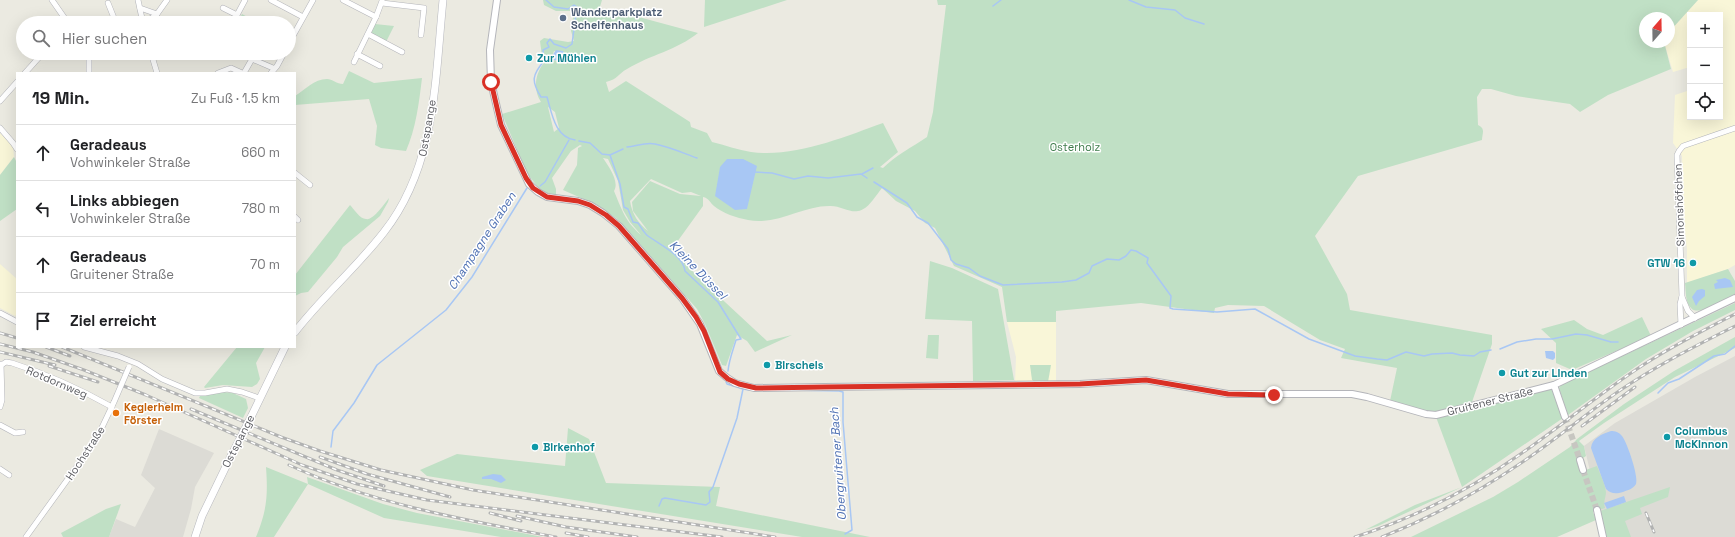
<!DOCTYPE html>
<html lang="de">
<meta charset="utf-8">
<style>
body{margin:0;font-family:"Space Grotesk",sans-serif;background:#f2f2f2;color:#202124}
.controls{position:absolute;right:12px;top:12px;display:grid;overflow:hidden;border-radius:0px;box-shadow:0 4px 16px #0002}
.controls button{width:36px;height:36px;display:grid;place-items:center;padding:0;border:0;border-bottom:1px solid #e0e0e0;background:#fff;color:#202124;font:20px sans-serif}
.compass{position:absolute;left:1639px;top:12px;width:36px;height:36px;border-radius:50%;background:#fff;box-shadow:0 4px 16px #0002;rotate:20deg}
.stop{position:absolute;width:12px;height:12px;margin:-9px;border:3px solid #d93025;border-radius:50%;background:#fff}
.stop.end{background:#d93025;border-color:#fff;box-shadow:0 1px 4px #0008}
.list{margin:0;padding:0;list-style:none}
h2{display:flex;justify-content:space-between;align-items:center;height:52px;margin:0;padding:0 16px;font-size:17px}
h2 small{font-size:13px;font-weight:400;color:#757577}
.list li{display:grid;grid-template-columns:26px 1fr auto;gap:12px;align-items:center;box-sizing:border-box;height:56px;padding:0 16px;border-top:1px solid #e0e0e0}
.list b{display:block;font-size:15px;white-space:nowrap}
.list p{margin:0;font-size:13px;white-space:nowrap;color:#757577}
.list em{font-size:13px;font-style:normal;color:#757577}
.icon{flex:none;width:22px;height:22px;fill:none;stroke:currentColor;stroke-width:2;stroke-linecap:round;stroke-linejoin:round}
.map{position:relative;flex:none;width:1735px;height:537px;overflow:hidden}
.search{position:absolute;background:#fff;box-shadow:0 4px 16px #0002;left:16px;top:16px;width:280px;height:44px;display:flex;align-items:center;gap:10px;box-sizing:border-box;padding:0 14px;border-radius:22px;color:#757577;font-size:15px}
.panel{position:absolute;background:#fff;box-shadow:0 4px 16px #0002;left:16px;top:72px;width:280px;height:276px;border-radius:0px}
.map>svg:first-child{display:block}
.commercial{fill:#f9f6d8}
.industrial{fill:#dcdbd5}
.green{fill:#c0e0c5;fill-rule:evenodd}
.water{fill:#a8c7f4}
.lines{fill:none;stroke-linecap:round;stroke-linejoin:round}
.stream{stroke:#a8c7f4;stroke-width:1.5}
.tertiary-tunnel{stroke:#c7c6c1;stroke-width:6;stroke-dasharray:6 3;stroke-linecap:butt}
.minor-casing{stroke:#b4b5ba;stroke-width:6}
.tertiary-casing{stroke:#b4b5ba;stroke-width:8}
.secondary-casing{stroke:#b7b8be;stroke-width:8}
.minor{stroke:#fff;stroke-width:5}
.tertiary{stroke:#fff;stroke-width:6}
.secondary{stroke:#fff;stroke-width:7}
.rail-casing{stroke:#b1b2b2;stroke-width:3}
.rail{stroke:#fff;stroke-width:1.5;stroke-dasharray:4.5;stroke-linecap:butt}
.minor-bridge-casing{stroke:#b4b5ba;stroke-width:6;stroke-linecap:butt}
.secondary-bridge-casing{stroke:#b7b8be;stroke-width:8;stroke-linecap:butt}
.minor-bridge{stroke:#fff;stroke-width:5}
.secondary-bridge{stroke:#fff;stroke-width:7}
.route{stroke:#d93025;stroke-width:5}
.service-dot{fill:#5c6f8a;stroke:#fff;stroke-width:1.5}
.culture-dot{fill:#0f9aa8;stroke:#fff;stroke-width:1.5}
.food-dot{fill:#e8710a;stroke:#fff;stroke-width:1.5}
.labels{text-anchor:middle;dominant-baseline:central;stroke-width:3;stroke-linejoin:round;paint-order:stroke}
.service-label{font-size:11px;font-weight:bold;fill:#4e5e75;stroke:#fff;text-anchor:start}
.culture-label{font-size:11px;font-weight:bold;fill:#0d838f;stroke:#fff;text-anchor:start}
.street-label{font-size:11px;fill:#5a5b60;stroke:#fff}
.park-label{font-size:11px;fill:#3d7b4a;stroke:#fff}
.food-label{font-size:11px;font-weight:bold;fill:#c56008;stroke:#fff;text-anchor:start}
.water-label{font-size:12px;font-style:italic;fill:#4e70b3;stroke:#fff}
</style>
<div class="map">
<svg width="1735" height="537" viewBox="0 0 1735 537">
<rect width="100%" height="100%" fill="#ebeae1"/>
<!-- commercial -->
<g class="commercial">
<path d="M1698,0h37v265l-7,4 -41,14v-34l-4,-33 -1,-60 -9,-13 2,-48 15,-5v27h30v-102h-30v52l-17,5 -9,-30h5v-10z"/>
<path d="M0,133l13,13 1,11 -14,18z"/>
<path d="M0,264l17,15v35l-2,2 -15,-8z"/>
<path d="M1007,322h49v59l-41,2 1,-26z"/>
</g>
<!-- industrial -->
<g class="industrial">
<path d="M1735,356v181h-130l-1,-8 -20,-83 31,-23 80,-46z"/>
<path d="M159,429l55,24 -19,34 -4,22 -8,28h-74l7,-18 19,8 20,-39 -14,-13z"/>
</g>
<!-- green -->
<g class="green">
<path d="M543,0h59l-3,10 19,6h17l63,17c-21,17 -48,22 -71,36 -9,5 -9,10 -21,13l3,10 17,-11 64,41 1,5 16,6 5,9c13,3 26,8 39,10 43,6 93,-15 132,-29l15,29 -18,15 3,1c12,-12 29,-21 44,-31l6,-25 13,-107h-8l-1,-5h761l-29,32v-14h-24v24h19l7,27 -63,26 -28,17 -10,-8 -54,-8 -25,-7h-9l-5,8 1,28c8,4 4,8 4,15l-124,36 -43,60 32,58 3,16 142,25v9l-20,58 -36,10h-9l-37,-11 7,-33 -56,-10 4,-9 -25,-9 -56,-34 -36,-1 -13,3 -1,5 -73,-10 -85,8v11h-49l-5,-35 -48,-21 -19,-38 -10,-5 -10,-12 -19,-10 -14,-13c-6,7 -14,22 -24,23 -7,2 -18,-5 -27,-5 -28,-1 -54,20 -83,14 -11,-2 -26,-7 -34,-14 -4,-3 -5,-8 -11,-9v9l-31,43 25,27 70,65 25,-6 -37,17 -8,-11 -10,-6 -11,31 -4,-1 -17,-41 -8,-15 -66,-75 -15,-16 -19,-13 -34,-15 14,-25 1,-17 4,-2 -2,-1 -9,6 -19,27 4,11v8l-16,-7 -13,-17 -25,-59 39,-12c-8,-12 -6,-27 2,-38l-3,-23 4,-3 24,4 6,-1 -3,-10 3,-20h-18l-12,-6zM554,51l11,4 3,5 -2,4 -15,-5zM548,107l7,5 4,16 -5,4zM603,158l5,1 10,22 5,29 7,12 11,13c-16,-14 -19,-25 -27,-44 6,-10 -6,-25 -11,-33zM651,179l31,14 9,-1 10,4 -21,-2 -30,-13 -18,21 1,9 15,20c-10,-8 -16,-17 -18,-30z"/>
<path d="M705,0h82l-83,27z"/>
<path d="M242,14l16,9h-20z"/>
<path d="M375,24l19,2 -8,16 -14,-8 -1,-3z"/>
<path d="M349,71l25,12 48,-5c-3,25 -6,50 -16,73l-25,-3 -6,-3 2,-19 -8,-27 -74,6v-9c10,-6 19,-17 32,-17 5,0 10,5 16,5z"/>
<path d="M14,157l3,6v46l-17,12v-46z"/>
<path d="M389,198l-1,4 -8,14 -37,31 -6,10 -29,35 -7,1 -6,3v-21l55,-70c4,4 10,14 16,14 7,2 19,-16 23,-21z"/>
<path d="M930,261l22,7 46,21 16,91 -41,1 -1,-60 -47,-2z"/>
<path d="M1728,269l7,12v15c-9,4 -37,21 -44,12 -6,-6 -5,-17 -6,-25z"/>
<path d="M1735,303v7l-42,21 -47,28 -78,56 -9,-27 2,-3z"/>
<path d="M1642,317l9,19 -79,34 -16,-7v-20l-15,-14 33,-9 13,9 16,6z"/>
<path d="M928,335h11l-1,24 -12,-1z"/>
<path d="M1735,337v11l-60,29 -71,46 -25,18 5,5 2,10 -9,6 3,10 17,-6c3,8 8,17 9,26 0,5 -3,10 -1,16l-12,4 3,8 -39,17h-146l82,-40 25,-15 52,-35 7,-8 47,-35 50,-33z"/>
<path d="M237,347h28l-9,16 4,16 -3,5 -5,3 -29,-2 -18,3 -1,-1z"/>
<path d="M1030,365h21l-3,17h-13l-3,-2z"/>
<path d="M1550,388l2,1 11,29 -101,69 -84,39 -13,4 50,-25 47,-18 -26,-70z"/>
<path d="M223,392l10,1 13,6 2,9 -5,10 -44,-20 1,-2z"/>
<path d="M568,428l21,11 17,44 114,4 -4,19 154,31h-68l-375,-61 -7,-6 37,-16 108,12z"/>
<path d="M266,467l42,17 -1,-7 76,27 34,9 126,24h-42l-117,-19 -76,-34 -34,53h-18c11,-27 12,-41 10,-70z"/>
<path d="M1670,487l-2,10 -28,11 2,6 -17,7 6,16h-26l-5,-26z"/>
<path d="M121,504l-12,33h-46l-2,-4 45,-24z"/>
</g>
<!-- water -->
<g class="water">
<path d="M556,50l7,1 5,10 -1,2 -17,-4z"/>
<path d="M727,159h16l14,7 -10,43 -12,1 -20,-14 5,-29z"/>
<path d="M1725,278l5,2 3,7 -18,2 -1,-5 4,-2 -2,-2z"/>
<path d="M1702,289l3,1v6l-6,5 -3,5 -4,-9 5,-7z"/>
<path d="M1545,351h8l2,2v5l-2,2 -7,-2z"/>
<path d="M1611,431c4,0 8,1 11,5 5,6 17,41 14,48 -3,5 -8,6 -13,8 -7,2 -12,2 -17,-3l-15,-41c1,-10 11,-14 20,-17z"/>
<path d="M493,474l8,1 5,5 -5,3 -10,-4h-9v-2z"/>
<path d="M1624,496l2,6 -19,7 -3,-6z"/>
</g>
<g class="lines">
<!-- stream -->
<g class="stream">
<path d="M546,0l8,7 14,2 6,-4 3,2 -5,37 -6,4 -12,-4 -4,-5 -3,4 2,4 -6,3 1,11c-12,14 -13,20 -3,36h6c5,17 8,40 28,43"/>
<path d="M1129,0l17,7 29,3 10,8 19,6"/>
<path d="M993,6l8,-6"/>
<path d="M579,141l11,2 12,11 8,1 10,29 4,23 4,2 5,13 5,1c3,4 6,10 10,13 11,8 36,20 37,35l33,31 23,37 -5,1c-3,10 -7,20 -8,31"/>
<path d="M627,147c10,-1 19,-5 28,-3 15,3 28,9 42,14"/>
<path d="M610,155l13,-6"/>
<path d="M754,172l18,1 22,6 14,-3 20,2 33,-4 6,4"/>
<path d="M862,174l11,-6"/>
<path d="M874,182l33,21 10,14 11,6 20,26 3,11 5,4 13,4 11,8 23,9 59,-3 14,-2 13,-7 3,-7 15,-7 12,1 7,-4 5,-6 5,1 12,7 -1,5 24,33 -1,12 3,1 44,3 38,-3 54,30 46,17 22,3 10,1 19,-8 18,4 8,-2 20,-1 8,2 14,1 6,-4 11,-2"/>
<path d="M540,186l5,-4 24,-42"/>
<path d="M1500,349l17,-7 19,-3h16l24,-5 11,1 24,7h7"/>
<path d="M743,389l6,1"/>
<path d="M791,390l48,1 4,1v30l9,108 -7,4"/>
<path d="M1658,393l10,-10 11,-4 35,-23 11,-2 10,-8"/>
<path d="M331,447l2,-16 21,-28 23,-38 69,-55 26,-33 55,-89"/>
<path d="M659,506l3,-7 3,-1 41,7 4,-3 -1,-10 4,-5 24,-69 6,-29 -16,-5 -1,-2"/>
</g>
<!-- tertiary-tunnel -->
<g class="tertiary-tunnel">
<path d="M1565,417l15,43"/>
<path d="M1583,470l14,40"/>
</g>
<defs>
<g id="minor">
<path d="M52,0l16,23"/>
<path d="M138,0l5,23"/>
<path d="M271,0l32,17"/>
<path d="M343,0l33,17"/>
<path d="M108,3l8,20"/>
<path d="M382,3l42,5 -3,27"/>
<path d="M140,8l17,6"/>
<path d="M223,8l14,7 8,-15"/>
<path d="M145,23l12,-9 10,-14"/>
<path d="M368,34l34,18"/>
<path d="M289,43l24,-43"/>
<path d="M87,53l2,5v15"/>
<path d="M151,53l6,20"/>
<path d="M357,54l23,12"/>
<path d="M354,62l22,-45 6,-16"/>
<path d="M25,73l18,-20"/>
<path d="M218,73l13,-5 11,5"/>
<path d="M244,73l8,-14 21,9"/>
<path d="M271,73l6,-7 7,-13"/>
<path d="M0,101l17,-19"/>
<path d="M0,128l13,15 4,6"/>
<path d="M295,173l15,12"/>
<path d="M295,217l3,3"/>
<path d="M1682,297l6,14 7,7"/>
<path d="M0,313l17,9"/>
<path d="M1681,325l-1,-21 2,-8 -5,-141 2,-4 4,-5 52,-18"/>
<path d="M84,347l34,9 20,8 24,15 33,14h10l22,-4 15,3 17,6"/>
<path d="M0,366l6,-4 6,1c35,11 68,26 100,44"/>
<path d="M0,407l2,-7 -1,-36"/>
<path d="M0,425l15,8 8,-1"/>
<path d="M0,469l9,6"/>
<path d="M26,537l70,-97 18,-38"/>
</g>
<g id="tertiary">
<path d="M497,0l-7,50 1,32 10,43 28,59 9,8 9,5 31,4 12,4 13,8 16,13 63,72 18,26 19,47 7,6 9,6 19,5 70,-1 256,-3 66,-4 82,14h124l15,3 59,17 10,1 118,-30 181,-87"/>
<path d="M1554,385l11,32"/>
<path d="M1580,460l3,10"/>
<path d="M1597,510l6,27"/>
</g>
<g id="secondary">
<path d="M295,332c27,-35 62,-65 89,-100 52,-66 51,-152 59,-232"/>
<path d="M251,417l34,-70"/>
<path d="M195,537l7,-21 29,-60"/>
</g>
</defs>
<!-- minor casing -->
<use href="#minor" class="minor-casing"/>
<!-- tertiary casing -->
<use href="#tertiary" class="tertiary-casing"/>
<!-- secondary casing -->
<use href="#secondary" class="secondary-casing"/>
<!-- minor -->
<use href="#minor" class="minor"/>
<!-- tertiary -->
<use href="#tertiary" class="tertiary"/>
<!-- secondary -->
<use href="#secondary" class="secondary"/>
<defs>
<g id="rail">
<path d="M0,333l17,5"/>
<path d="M0,344l33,8 51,18 62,25 156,70 55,19 70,16 295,37"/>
<path d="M46,347l24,9"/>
<path d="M62,347l219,90 39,14 61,19 92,20 302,47"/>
<path d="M0,352l55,13"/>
<path d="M49,366l49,16"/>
<path d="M191,409l146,61 47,16"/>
<path d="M1582,426l53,-39"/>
<path d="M320,457l47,17 83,23"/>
<path d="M289,465c84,39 176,55 267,72"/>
<path d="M490,513l31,8"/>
<path d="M1646,513l8,19"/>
<path d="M517,516l49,11 71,10"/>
<path d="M566,533l22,4"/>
<path d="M1355,537c59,-19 116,-48 167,-84 39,-27 76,-58 115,-84 31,-21 65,-38 98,-55"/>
<path d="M1382,537c48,-19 93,-43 136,-72 35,-23 66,-50 101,-74 37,-25 76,-45 116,-65"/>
</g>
</defs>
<!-- rail casing -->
<use href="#rail" class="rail-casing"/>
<!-- rail -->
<use href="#rail" class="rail"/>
<defs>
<path id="minor-bridge" d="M114,402l15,-35"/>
<path id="secondary-bridge" d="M231,456l20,-39"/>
</defs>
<!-- minor-bridge casing -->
<use href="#minor-bridge" class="minor-bridge-casing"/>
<!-- secondary-bridge casing -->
<use href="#secondary-bridge" class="secondary-bridge-casing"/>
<!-- minor-bridge -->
<use href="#minor-bridge" class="minor-bridge"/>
<!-- secondary-bridge -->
<use href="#secondary-bridge" class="secondary-bridge"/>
</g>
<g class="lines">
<!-- route -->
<path class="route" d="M491,82l10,43 25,53 7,10 14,9 31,4 12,4 16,10 13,11 63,72 14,19 8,14 16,41 8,7 11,5 17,4 68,-1 256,-3 66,-4 82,14 46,1"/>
</g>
<!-- markers -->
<circle class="service-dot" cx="563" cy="18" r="4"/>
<g class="culture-dot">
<circle cx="529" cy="58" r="4"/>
<circle cx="1693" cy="263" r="4"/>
<circle cx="767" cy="365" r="4"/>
<circle cx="1502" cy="373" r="4"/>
<circle cx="1667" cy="437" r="4"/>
<circle cx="535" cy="447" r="4"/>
</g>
<circle class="food-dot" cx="116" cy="413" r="4"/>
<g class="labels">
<!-- service labels -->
<g class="service-label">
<text x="571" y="12">Wanderparkplatz<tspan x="571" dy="13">Scheifenhaus</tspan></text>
</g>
<!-- culture labels -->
<g class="culture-label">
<text x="537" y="58">Zur Mühlen</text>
<text x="1685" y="263" text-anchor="end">GTW 16</text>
<text x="775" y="365">Birschels</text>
<text x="1510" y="373">Gut zur Linden</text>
<text x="1675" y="431">Columbus<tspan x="1675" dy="13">McKinnon</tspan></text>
<text x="543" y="447">Birkenhof</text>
</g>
<!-- street labels -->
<g class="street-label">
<text transform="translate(427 128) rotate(-80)">Ostspange</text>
<text transform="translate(1679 205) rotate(-92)">Simonshöfchen</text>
<text transform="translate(57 382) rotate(23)">Rotdornweg</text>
<text transform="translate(1490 401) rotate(-14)">Gruitener Straße</text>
<text transform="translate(238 441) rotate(-63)">Ostspange</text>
<text transform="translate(85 453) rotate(-57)">Hochstraße</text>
</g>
<!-- park labels -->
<g class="park-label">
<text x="1075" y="147">Osterholz</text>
</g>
<!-- food labels -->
<g class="food-label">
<text x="124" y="407">Keglerheim<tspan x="124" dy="13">Förster</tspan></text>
</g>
<!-- water labels -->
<g class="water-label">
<text transform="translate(482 241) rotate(-57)">Champagne Graben</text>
<text transform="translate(698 270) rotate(46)">Kleine Düssel</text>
<text transform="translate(838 464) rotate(-94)">Obergruitener Bach</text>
</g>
</g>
</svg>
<div class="controls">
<button>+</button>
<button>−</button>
<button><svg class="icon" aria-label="locate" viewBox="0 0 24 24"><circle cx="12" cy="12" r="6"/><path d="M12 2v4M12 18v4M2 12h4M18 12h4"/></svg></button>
</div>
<svg class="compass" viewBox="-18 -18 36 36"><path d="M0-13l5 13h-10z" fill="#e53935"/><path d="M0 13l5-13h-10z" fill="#757577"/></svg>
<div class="stop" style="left:491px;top:82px"></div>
<div class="stop end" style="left:1274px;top:395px"></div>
<div class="search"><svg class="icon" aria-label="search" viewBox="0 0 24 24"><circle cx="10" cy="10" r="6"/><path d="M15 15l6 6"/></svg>Hier suchen</div>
<section class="panel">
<h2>19 Min.<small>Zu Fuß · 1.5 km</small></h2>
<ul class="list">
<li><svg class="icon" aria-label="ahead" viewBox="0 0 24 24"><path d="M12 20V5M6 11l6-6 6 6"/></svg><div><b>Geradeaus</b><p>Vohwinkeler Straße</p></div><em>660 m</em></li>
<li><svg class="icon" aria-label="left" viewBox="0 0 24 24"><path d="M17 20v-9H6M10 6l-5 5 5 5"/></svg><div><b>Links abbiegen</b><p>Vohwinkeler Straße</p></div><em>780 m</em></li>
<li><svg class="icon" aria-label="ahead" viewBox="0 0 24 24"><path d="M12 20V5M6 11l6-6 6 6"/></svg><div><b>Geradeaus</b><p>Gruitener Straße</p></div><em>70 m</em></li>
<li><svg class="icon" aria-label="arrive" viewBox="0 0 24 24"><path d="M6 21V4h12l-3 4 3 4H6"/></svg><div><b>Ziel erreicht</b></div></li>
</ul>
</section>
</div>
